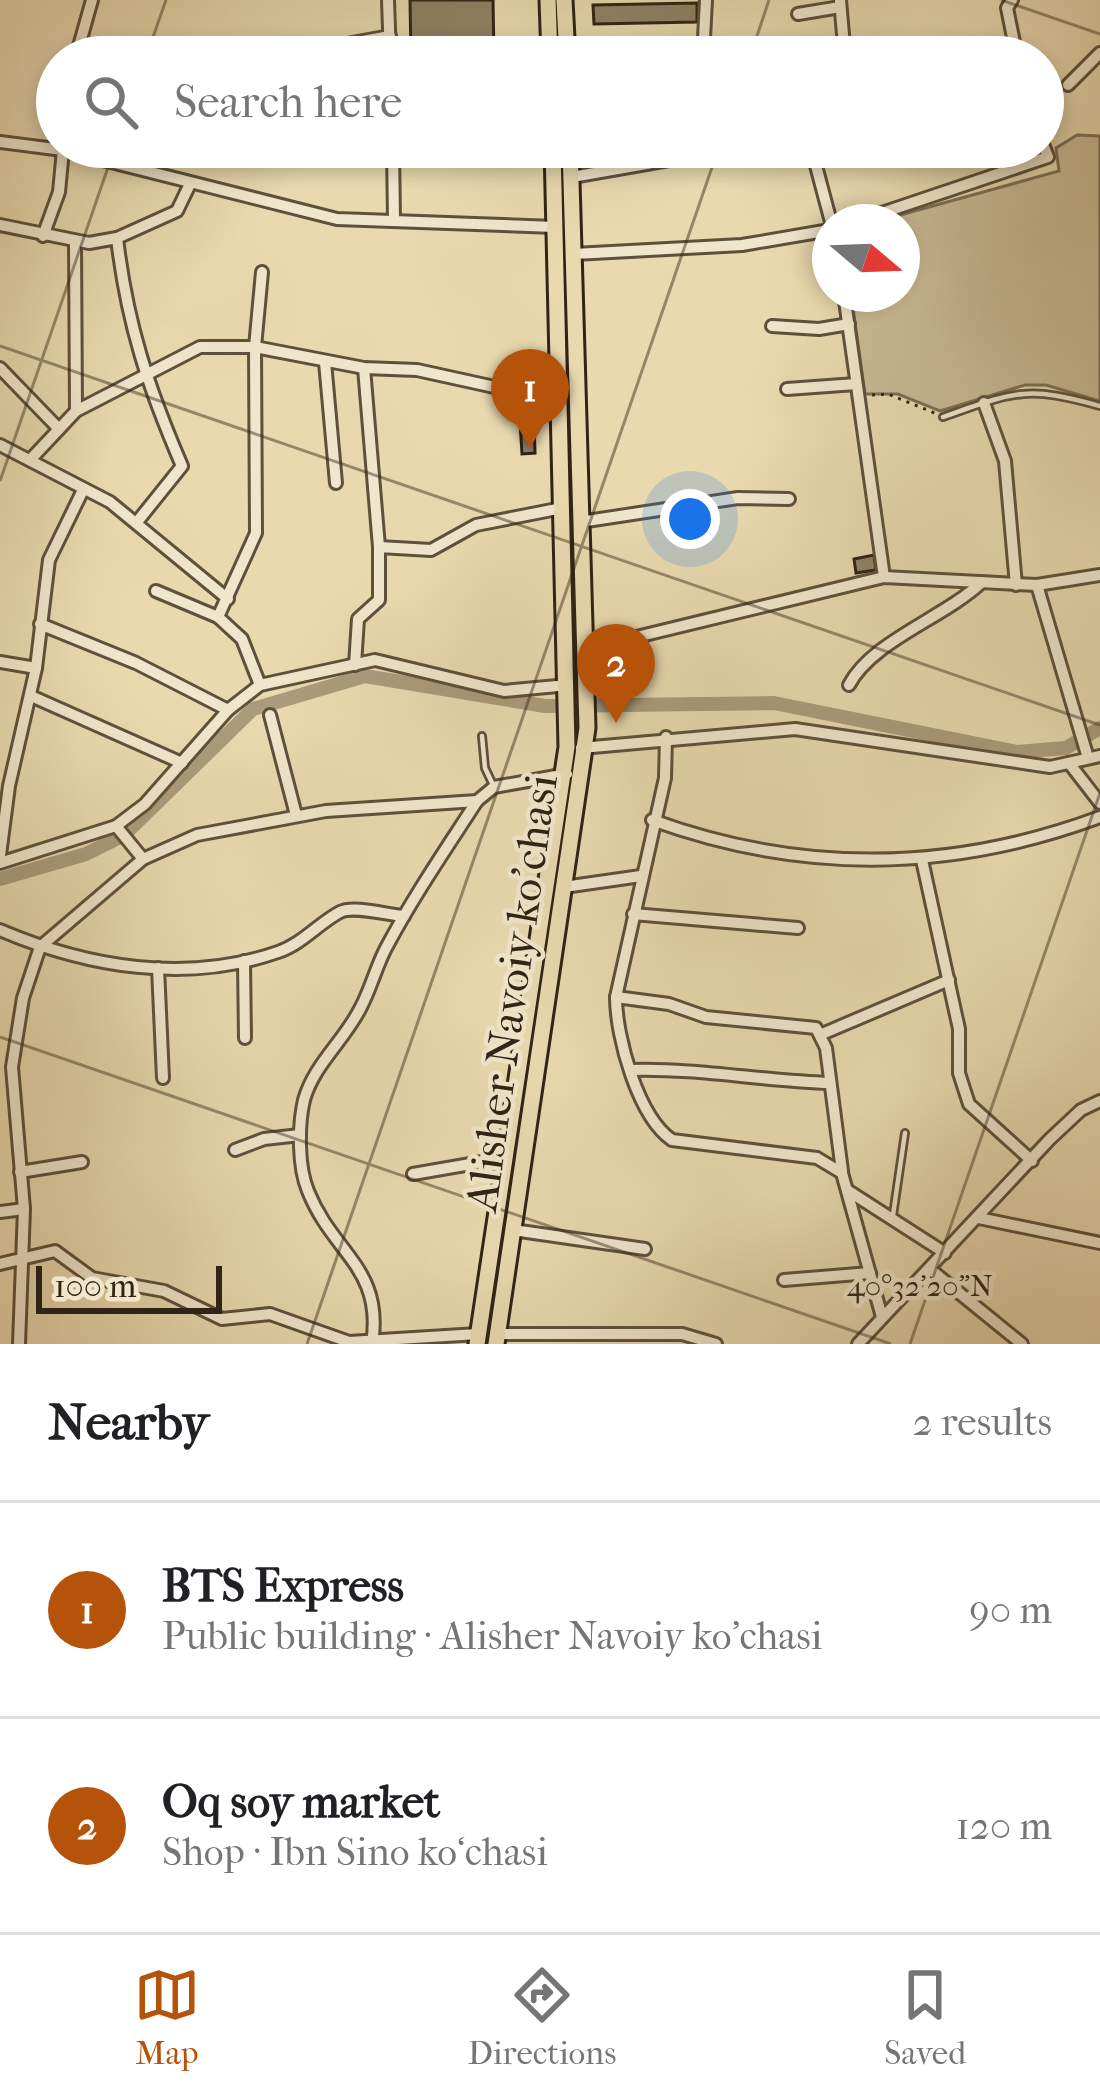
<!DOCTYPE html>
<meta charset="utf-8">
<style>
body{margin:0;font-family:"IM FELL French Canon",serif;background:#f6f6f6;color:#202124}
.compass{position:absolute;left:812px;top:204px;width:108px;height:108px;border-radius:50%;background:#fff;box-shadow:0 6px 18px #0003;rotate:109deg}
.scale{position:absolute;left:36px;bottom:30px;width:186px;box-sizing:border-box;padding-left:12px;border:6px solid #2f2415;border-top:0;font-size:33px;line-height:42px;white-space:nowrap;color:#2f2415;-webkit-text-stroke:9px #f0e6cb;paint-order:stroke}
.you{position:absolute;left:690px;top:519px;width:42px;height:42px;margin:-30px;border:9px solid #fff;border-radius:50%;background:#1a73e8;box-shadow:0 0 0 18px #1a73e833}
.badge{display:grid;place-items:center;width:78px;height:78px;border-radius:50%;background:#b45309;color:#fff;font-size:39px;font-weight:700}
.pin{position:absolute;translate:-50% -99px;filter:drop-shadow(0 3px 6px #0008)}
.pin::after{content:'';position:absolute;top:63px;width:42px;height:36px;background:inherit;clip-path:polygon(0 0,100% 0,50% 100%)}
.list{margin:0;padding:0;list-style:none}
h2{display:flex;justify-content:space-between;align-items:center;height:156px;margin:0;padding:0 48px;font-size:51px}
h2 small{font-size:39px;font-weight:400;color:#757577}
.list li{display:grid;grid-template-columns:78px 1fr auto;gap:36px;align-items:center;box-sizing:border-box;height:216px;padding:0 48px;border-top:3px solid #e0e0e0}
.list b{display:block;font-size:45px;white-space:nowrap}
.list p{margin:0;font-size:39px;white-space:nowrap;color:#757577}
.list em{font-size:39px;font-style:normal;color:#757577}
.icon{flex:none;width:66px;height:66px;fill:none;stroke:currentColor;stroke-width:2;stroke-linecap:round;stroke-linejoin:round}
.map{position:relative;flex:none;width:1100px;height:1344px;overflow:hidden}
.search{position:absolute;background:#fff;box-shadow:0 6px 18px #0003;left:36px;right:36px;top:36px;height:132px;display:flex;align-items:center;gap:30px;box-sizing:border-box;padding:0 42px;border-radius:66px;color:#757577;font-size:45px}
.sheet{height:588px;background:#fff}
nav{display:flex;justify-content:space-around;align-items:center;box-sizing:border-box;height:168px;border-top:3px solid #e0e0e0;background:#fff;font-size:33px;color:#757577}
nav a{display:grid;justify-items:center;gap:6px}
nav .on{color:#b45309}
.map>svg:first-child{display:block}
.green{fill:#c9ba95;stroke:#7c6f55;stroke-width:3}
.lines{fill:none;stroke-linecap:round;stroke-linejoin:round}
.canal{stroke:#a99b7b;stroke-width:14}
.building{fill:#8f8265;stroke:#2f2415;stroke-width:3}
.service-casing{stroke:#5d513c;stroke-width:10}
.minor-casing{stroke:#5d513c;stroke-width:16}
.primary-casing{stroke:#2f2415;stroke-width:21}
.path{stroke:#2f2415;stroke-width:3;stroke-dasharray:3 6;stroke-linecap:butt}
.service{stroke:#f0e6cb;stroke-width:4.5}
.minor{stroke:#f0e6cb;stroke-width:10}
.primary{stroke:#e8d9af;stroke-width:15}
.ticks{fill:none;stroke:#2f2415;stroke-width:3;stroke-opacity:0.45}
.labels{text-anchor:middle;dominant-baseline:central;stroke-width:9;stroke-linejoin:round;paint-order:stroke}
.street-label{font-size:45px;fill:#2f2415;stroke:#f0e6cb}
.ticks-label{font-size:30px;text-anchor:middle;fill:#2f2415;stroke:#f0e6cb;stroke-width:9;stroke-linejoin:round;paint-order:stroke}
</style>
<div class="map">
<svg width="1100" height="1344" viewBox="0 0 1100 1344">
<rect width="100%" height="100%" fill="#e8d9af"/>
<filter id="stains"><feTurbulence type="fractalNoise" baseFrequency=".00167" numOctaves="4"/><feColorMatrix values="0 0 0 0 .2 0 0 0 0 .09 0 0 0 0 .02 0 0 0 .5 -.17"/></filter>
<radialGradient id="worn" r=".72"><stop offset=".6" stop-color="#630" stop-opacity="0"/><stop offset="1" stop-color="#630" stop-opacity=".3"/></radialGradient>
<!-- green -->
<path class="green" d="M1077,135l23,1v265l-54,-16h-21l-85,26 -42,-17h-33l-14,-100h51v-72h-27l184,-51 -3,-23z"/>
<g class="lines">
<!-- canal -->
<path class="canal" d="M0,879l86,-25 38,-19 129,-126 112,-33 180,30 229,-3 243,49 49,-4 34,-20"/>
</g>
<!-- building -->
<g class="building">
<path d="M410,0h83l1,57h-83z"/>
<path d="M697,3v19l-103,2 -1,-19z"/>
<path d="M534,421l1,32 -13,1 -2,-32z"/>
<path d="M874,555l2,15 -20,3 -2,-14z"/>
</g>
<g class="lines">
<defs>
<g id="service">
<path d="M943,417c71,-25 83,-32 157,-11"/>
<path d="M482,736l3,32 9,19"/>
<path d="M893,1215l12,-82"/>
</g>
<g id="minor">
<path d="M388,0l2,57"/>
<path d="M840,0l5,57"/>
<path d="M1012,0l-5,8 10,49"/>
<path d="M798,14l42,-7"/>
<path d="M76,57l16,-57"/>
<path d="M276,57l114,-21"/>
<path d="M703,57l3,-57"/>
<path d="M1068,85l32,-32"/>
<path d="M0,142l63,8 274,69 218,8"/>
<path d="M393,147l1,73"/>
<path d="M811,147l20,75"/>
<path d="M328,154l45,-7"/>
<path d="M572,177l114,-20 9,-10"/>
<path d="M855,222l193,-65 -5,-13"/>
<path d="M0,225l89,18 28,-5 60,-27 13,-27"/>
<path d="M43,236l16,-44 4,-42"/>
<path d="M117,238c10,86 31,149 65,228l-45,56"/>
<path d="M75,242l1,169"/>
<path d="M574,254l168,-9 88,-15"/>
<path d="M844,294l40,283"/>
<path d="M772,326l47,3 30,-5"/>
<path d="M325,362l11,121"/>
<path d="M0,368l59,61"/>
<path d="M364,368l15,179"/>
<path d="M787,389l69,-5"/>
<path d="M984,403l21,58 11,124"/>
<path d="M0,445l110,57 118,97"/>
<path d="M30,460l46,-49 124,-64h55l109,21 53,2 82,18 60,-1"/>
<path d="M580,522l158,-24 51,1"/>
<path d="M1037,585l51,173"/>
<path d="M156,591l62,26"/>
<path d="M40,624l96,39 92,47"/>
<path d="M587,649l297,-72 153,8 63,-10"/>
<path d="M0,662l36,6"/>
<path d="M355,665l3,-46 21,-19v-53l52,3 45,-25 86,-17"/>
<path d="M260,685l-18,-46 -24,-22 38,-84 -1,-186 7,-75"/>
<path d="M849,685c23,-44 95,-67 133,-103"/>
<path d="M31,696l151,67"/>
<path d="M270,715l26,100"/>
<path d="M666,737l-1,41 -49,219c0,40 22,120 56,143l145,18 25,15 40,144"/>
<path d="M581,748l214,-19 255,38 50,-11"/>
<path d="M1069,763l31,40"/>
<path d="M652,820c149,54 300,52 448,-3"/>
<path d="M116,826l27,33"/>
<path d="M0,855l9,-69 27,-118 13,-108 34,-70"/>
<path d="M922,860l37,169v44l10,31 63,57"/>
<path d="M0,863l116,-37 29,-22 83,-94 32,-25 115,-25 129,31 64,-6"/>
<path d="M564,887l77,-11"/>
<path d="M633,914l165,14"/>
<path d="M0,930c87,37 186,54 278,22 24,-8 41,-29 62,-40 14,-7 48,3 64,4"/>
<path d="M244,961l1,77"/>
<path d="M158,968l5,110"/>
<path d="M616,997l53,7 37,13 110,11 10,20 16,123"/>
<path d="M822,1034l127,-54"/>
<path d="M631,1070c67,-2 132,11 199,13"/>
<path d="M235,1150l29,-11 36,-4"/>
<path d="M20,1172l62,-10"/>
<path d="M413,1174l92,-16"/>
<path d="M847,1190l98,63"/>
<path d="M0,1212l24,-3"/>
<path d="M979,1218l121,25"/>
<path d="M513,1230l132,19"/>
<path d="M0,1264l55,-13 37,27 72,13 58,28 48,-5 79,28 129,-8"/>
<path d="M931,1270l91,74"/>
<path d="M784,1280l86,-7"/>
<path d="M497,1334h185l34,10"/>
<path d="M19,1344l5,-135 -12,-142 11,-69 17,-51 103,-88 54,-24 129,-24 151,-10 17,-14 73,-13"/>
<path d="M372,1344c12,-76 -39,-90 -64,-153 -10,-24 -10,-65 -4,-91 10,-36 41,-60 57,-93 10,-19 15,-40 25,-59 27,-51 60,-99 91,-147"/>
<path d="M858,1344l192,-205 31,-29 19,-9"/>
</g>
<g id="primary">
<path d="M548,0l2,57"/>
<path d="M564,0l3,57"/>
<path d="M477,1344l90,-597 -14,-600"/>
<path d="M496,1344l91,-616 -17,-581"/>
</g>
</defs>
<!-- service casing -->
<use href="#service" class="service-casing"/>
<!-- minor casing -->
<use href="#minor" class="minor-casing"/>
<!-- primary casing -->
<use href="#primary" class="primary-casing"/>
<!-- path -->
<path class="path" d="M872,395l16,-1 49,20"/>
<!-- service -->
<use href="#service" class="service"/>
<!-- minor -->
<use href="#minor" class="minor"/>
<!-- primary -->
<use href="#primary" class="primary"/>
</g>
<!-- ticks -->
<path class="ticks" d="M1001,0l99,34M146,57l20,-57M750,57l19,-57M0,346l1100,379M0,481l115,-334M0,1037l891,307M307,1344l412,-1197M910,1344l190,-551"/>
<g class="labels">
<!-- street labels -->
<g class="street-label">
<text transform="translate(512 993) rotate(-82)">Alisher Navoiy ko'chasi</text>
</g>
</g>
<g class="ticks-label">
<text x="920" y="1296">40°32'20"N</text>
</g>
<rect width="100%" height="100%" filter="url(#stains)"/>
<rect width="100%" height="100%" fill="url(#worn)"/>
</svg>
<svg class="compass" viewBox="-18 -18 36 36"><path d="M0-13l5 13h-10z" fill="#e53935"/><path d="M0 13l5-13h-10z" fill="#757577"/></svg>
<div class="scale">100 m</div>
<div class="you"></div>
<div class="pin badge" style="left:530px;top:448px">1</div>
<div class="pin badge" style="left:616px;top:723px">2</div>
<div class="search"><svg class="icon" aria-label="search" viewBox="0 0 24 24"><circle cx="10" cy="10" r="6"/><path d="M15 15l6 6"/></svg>Search here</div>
</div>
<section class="sheet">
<h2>Nearby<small>2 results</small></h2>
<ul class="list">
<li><span class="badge">1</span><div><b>BTS Express</b><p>Public building · Alisher Navoiy ko'chasi</p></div><em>90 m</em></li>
<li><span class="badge">2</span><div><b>Oq soy market</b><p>Shop · Ibn Sino ko‘chasi</p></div><em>120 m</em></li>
</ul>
</section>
<nav>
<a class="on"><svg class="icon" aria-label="map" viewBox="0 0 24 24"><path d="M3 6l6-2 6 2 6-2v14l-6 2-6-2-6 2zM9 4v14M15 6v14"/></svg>Map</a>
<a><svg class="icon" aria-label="directions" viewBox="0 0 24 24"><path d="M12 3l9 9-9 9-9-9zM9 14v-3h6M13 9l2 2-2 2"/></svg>Directions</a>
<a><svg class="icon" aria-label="saved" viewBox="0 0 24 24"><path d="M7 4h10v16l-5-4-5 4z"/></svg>Saved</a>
</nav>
